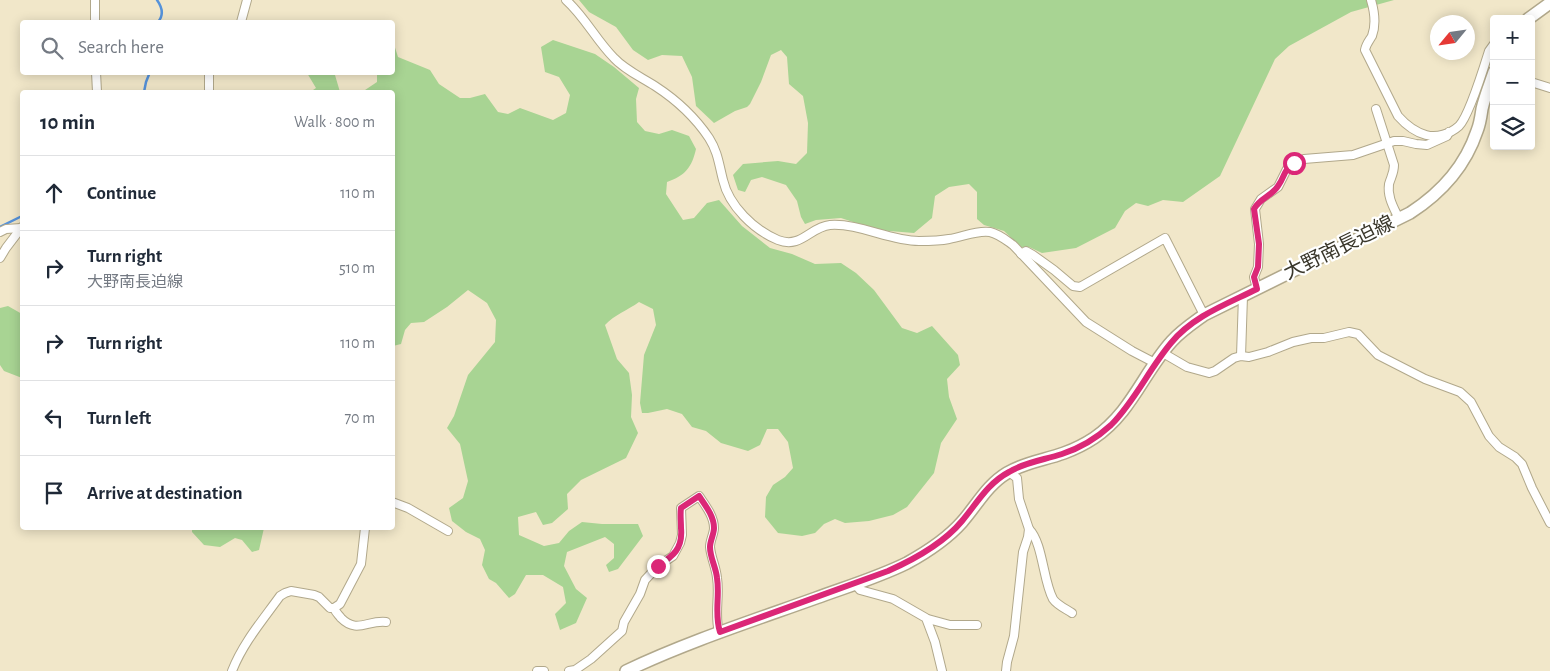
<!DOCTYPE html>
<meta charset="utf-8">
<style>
body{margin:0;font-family:"Alegreya Sans","Noto Sans JP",sans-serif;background:#f6f6f7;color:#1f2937}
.controls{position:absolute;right:15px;top:15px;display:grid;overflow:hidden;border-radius:5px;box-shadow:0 2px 12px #0003}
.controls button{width:45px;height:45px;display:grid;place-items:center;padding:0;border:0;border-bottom:1px solid #e0e1e3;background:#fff;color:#1f2937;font:25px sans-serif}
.compass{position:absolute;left:1430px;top:15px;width:45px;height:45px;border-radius:50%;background:#fff;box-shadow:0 2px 12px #0003;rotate:241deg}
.stop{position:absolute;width:15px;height:15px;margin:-11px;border:4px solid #db2777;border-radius:50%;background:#fff}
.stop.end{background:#db2777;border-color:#fff;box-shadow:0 1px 5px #0008}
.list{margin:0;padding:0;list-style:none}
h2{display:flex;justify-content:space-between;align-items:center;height:65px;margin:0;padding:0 20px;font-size:21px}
h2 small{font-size:16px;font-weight:400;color:#747a83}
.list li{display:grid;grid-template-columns:32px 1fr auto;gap:15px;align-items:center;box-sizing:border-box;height:75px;padding:0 20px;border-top:1px solid #e0e1e3}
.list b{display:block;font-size:19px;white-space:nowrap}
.list p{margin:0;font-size:16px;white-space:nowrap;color:#747a83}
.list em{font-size:16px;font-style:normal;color:#747a83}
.icon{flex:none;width:28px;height:28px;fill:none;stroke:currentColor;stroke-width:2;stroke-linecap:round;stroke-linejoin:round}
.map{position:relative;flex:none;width:1550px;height:671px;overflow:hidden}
.search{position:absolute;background:#fff;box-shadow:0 2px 12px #0003;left:20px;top:20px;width:375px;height:55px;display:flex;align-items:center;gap:12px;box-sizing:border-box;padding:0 18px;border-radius:5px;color:#747a83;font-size:19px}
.panel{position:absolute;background:#fff;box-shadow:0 2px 12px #0003;left:20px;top:90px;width:375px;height:440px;border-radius:5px}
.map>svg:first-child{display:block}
.green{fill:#a8d493}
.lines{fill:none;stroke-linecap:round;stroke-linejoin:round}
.stream{stroke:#5592da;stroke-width:2.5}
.street-casing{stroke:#b1a88b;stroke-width:10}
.secondary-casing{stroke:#b1a88b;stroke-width:14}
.street{stroke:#fff;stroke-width:8}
.secondary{stroke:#fff;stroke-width:11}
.route{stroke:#db2777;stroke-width:6}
.labels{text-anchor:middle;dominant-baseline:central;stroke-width:4.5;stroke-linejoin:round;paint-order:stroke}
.street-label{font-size:20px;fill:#3a372b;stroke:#fff}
</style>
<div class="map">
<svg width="1550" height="671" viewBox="0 0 1550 671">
<rect width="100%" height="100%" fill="#f1e7c9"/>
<!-- green -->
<g class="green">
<path d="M579,0h815l-43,12 -62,34 -14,13 -55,117 -37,26 -20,-2 -15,6 -12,-3 -11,8 -10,17 -39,20 -34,5 -13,-6h-8l-17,-16 -20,-6 -7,-6v-27l-8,-8 -20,3 -14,9 -3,22 -18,15 -37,-3 -36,-12 -25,2 -11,4 -4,-7 -4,-16 -11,-16 -24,-8 -11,3 -6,12 -7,-2 -5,-15 10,-11 35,-3 18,3 11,-11 1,-30 -5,-27 -14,-12 -2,-27 -6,-7 -10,5 -10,27 -11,22 -3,3 -12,4 -21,12 -18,-17 -4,-29 -10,-21 -20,-1 -14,5 -15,-10 -17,-23 -27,-15z"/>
<path d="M392,38l6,19 32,13 9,14 21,14h10l15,-4 13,18 10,2 12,-6 33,12 13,-7 4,-18 -11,-18 -14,-5 -4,-25 12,-7 42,14 19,13 25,21 -3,11 1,23 8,9 14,3 13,-4 17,6 7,13c-4,18 -11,27 -29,33l-1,12 17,26 11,-2 13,-15 12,-3 23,26 28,22 22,6 23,10 26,-1 15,10 18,17 28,38 15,5 15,-7 26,29 2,10 -13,14 2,18 8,22 -16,24 -7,30 -27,34 -14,8 -24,6 -24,2 -10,-4 -11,5 -9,9 -13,3 -24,-3 -13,-16 1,-20 7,-12 12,-8 8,-9 -5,-26 -10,-13h-11l-7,16 -12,6 -27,-8 -15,-12 -14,-4 -10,-13 -15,-5 -19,4h-6l-2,-10 4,-48 12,-30 -3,-16 -14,-7c-11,8 -25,13 -34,23l12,34 12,14 3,22 -1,22 7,16 -12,25 -45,22 -14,14 1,15 -16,14 -9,2 -7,-13 -18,5 1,18 25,11 15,-3 10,-12 13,-9 20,2h36l5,12 -25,33 -9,3 -3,-7 8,-7v-14l-9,-7 -38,15 -3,14 12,23 11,9 -11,25 -16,7 -5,-16 11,-11 -3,-16 -20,-12h-17l-11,19 -6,4 -13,-15 -7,-4 -7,-14 3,-15 -5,-11 -14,-7 -14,-11 -3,-13 14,-10 5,-17 -8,-37 -13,-16 7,-12 14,-41 27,-33 1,-22 -9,-17 -19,-13 -21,17 -23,15 -13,1 -6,7 -4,14 -8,2 -1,-254h-30l15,-10v-9l15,-1z"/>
<path d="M307,73h29l-1,2 5,17h3h-33l6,-4z"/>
<path d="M8,306l14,8v64l-18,-7 -4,-6v-57z"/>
<path d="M192,528h72l-5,22 -7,2 -10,-12 -7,-2 -15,9 -16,-2 -12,-13z"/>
</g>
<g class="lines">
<!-- stream -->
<g class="stream">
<path d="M157,0c5,7 7,15 1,22"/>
<path d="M144,92l2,-10 4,-10"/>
<path d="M0,227l22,-11"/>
</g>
<defs>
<g id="street">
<path d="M95,0v22"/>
<path d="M566,0c19,17 30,40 48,58 11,12 27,19 41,28 20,13 40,31 54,52 9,14 10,27 14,42 6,26 31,50 55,60 23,9 32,-13 52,-15 30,-2 59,16 89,16 10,0 20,0 30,-2 14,-2 27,-9 41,-7 9,2 16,8 23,13l73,77 46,29 23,12"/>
<path d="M1371,0c3,10 5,25 1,36 -3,5 -6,8 -7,14l33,66c8,9 17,16 28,19 11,3 24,-1 33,-9 10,-10 25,-59 30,-75l5,-7"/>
<path d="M241,22l6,-22"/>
<path d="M96,72l1,20"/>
<path d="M1531,82l19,6"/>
<path d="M209,92v-20"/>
<path d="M1376,109l18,56c0,8 -3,12 -5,19 -2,13 5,24 10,35"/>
<path d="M0,232l6,-3 15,-1"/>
<path d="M1021,254l5,-3 7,4 21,15 19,16 7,1 85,-49 39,77"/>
<path d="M0,258l6,-10 16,-21"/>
<path d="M1257,289l-3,-12 4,-10 1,-23 -4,-35 6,-10 17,-12 9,-18 17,-10 49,-4 41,-14h9l13,3 11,1 20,-9 2,-4"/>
<path d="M1163,353l24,14 22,6 6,-2 19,-13 7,-2 8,1 19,-5 25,-10 18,-4h13l25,-6 9,2 20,21 47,24 35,13 11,10 18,34 10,11 16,10 7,7 10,24 18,35"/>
<path d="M1241,356l2,-60"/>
<path d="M392,502l16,6 40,23"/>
<path d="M1029,529c14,14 14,52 24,70 4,6 13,10 19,14"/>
<path d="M855,584l5,6 33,9 33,19 9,24 7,29"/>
<path d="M334,608c2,5 4,6 7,10 16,16 26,2 45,4"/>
<path d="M928,619l22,6h27"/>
<path d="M232,671c11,-28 30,-50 48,-75l5,-3 6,-2 23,4 5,2 11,11h4l6,-4 21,-40 4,-36"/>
<path d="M537,671h7"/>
<path d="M569,671l6,-1 16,-11 31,-28 2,-9 16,-28 5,-14 13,-14 15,-10 7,-13 2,-8 -1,-27 18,-12c6,9 15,20 15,32 0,6 -4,12 -4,19 1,11 6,20 7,31 3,18 -3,36 2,54"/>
<path d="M1006,671l1,-9 7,-26 9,-84 5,-15 1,-8 -10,-30 -2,-21 -8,-6"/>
</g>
<g id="secondary">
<path d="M1528,19l22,-16"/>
<path d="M626,671c61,-29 126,-50 190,-73 30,-11 63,-21 91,-35 20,-11 40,-24 55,-41 15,-17 25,-37 45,-49 18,-11 38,-13 57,-20 11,-4 21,-9 30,-15 38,-26 49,-65 78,-97 9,-10 21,-18 32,-26l206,-102c31,-20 55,-46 67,-82 3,-7 4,-15 5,-22 3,-13 8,-25 12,-37"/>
</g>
</defs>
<!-- street casing -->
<use href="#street" class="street-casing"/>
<!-- secondary casing -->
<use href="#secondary" class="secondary-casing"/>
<!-- street -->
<use href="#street" class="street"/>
<!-- secondary -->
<use href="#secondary" class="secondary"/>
</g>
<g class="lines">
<!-- route -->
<path class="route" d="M658,566c15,-10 25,-17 23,-38 0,-7 -1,-14 0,-20l18,-12c6,9 15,20 15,32 0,6 -4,13 -4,19 0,11 6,20 7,31 3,18 -3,36 3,54l168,-61c27,-12 55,-27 74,-50 15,-18 26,-38 47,-49 16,-10 35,-12 53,-18 18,-6 36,-17 49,-29 24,-24 38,-56 60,-82 22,-27 56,-39 86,-54l-3,-12 4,-10 1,-23 -5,-35c6,-11 18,-13 24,-23 8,-11 4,-14 16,-23"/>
</g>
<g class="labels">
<!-- street labels -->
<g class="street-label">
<text transform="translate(1339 248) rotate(-26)">大野南長迫線</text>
</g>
</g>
</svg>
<div class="controls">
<button>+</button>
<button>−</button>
<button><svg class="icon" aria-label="layers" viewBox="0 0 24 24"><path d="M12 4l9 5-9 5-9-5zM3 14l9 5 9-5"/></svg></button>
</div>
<svg class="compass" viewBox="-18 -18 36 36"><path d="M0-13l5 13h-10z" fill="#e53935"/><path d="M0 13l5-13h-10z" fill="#747a83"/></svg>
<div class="stop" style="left:1294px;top:163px"></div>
<div class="stop end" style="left:658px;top:566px"></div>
<div class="search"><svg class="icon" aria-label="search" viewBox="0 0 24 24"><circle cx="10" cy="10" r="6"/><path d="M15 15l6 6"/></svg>Search here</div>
<section class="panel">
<h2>10 min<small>Walk · 800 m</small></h2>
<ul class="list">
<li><svg class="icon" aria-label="ahead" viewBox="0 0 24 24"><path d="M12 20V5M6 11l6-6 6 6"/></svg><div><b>Continue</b></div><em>110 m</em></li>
<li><svg class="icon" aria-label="right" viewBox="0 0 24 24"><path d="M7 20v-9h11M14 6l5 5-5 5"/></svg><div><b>Turn right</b><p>大野南長迫線</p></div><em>510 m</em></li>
<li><svg class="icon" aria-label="right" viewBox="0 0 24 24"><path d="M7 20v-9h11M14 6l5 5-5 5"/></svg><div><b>Turn right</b></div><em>110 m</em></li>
<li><svg class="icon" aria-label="left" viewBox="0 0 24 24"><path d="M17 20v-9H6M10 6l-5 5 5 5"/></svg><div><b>Turn left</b></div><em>70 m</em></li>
<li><svg class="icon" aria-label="arrive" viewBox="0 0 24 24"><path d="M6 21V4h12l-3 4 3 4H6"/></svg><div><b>Arrive at destination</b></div></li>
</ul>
</section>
</div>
